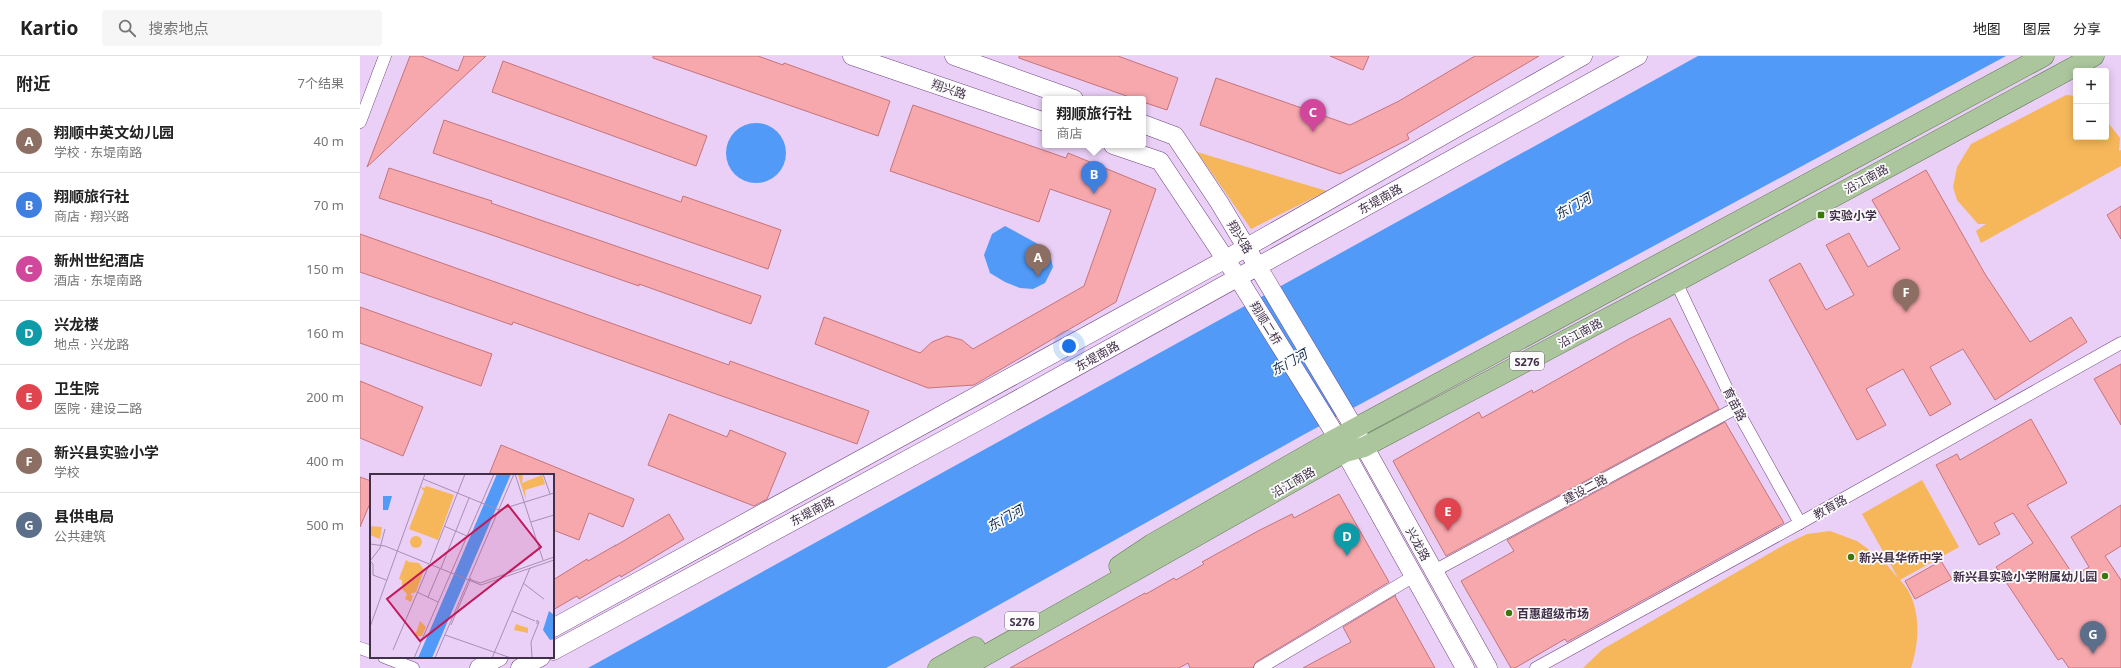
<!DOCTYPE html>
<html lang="zh">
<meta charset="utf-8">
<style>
body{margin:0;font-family:"Noto Sans","Noto Sans SC",sans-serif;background:#f6f6f6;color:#222}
.controls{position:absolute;right:12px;top:12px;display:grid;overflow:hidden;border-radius:4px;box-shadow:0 2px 10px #0003}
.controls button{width:36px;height:36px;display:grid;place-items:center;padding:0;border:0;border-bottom:1px solid #e0e0e0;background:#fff;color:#222;font:20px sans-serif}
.you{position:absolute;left:709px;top:290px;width:14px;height:14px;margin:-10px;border:3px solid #fff;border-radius:50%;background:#1a73e8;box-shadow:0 0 0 6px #1a73e833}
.badge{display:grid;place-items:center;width:26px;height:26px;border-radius:50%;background:#3c770c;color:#fff;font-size:13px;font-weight:700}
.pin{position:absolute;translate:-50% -33px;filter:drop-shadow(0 1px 2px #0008)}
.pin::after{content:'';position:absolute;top:21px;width:14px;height:12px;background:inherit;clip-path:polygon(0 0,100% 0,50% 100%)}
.popup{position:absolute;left:682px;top:40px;width:104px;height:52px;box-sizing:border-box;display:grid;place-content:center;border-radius:4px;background:#fff;filter:drop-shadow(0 1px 3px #0005);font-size:13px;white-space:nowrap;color:#767676}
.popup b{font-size:15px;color:#222}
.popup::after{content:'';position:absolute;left:50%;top:100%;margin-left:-8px;border:8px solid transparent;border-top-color:#fff}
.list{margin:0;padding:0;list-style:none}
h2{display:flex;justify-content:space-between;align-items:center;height:52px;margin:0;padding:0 16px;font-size:17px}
h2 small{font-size:13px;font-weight:400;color:#767676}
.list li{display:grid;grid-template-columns:26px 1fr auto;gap:12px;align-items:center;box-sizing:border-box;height:64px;padding:0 16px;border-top:1px solid #e0e0e0}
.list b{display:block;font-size:15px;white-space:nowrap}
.list p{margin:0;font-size:13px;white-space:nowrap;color:#767676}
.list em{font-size:13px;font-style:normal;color:#767676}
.icon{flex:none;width:22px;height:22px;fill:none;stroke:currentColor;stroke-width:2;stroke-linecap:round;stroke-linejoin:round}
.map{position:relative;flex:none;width:1761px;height:612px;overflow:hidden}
header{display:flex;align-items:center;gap:24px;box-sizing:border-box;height:56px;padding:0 20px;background:#fff;border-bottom:1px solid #e0e0e0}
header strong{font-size:19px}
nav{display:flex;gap:22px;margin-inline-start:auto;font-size:14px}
.search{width:280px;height:36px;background:#f6f6f6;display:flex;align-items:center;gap:10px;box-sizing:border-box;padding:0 14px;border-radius:4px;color:#767676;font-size:15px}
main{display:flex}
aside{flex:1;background:#fff}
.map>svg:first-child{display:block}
.green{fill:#f5b759}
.water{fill:#519af7}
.building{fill:#f7a8ad;stroke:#c5747a}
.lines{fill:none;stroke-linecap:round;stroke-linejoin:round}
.minor-casing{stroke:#6d437e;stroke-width:13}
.secondary-casing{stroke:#6d437e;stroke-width:19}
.primary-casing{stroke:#627955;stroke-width:21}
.minor{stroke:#fff;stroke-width:12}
.secondary{stroke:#fff;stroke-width:18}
.primary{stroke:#abc69d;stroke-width:20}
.poi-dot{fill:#3c770c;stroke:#fbfbfb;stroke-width:1.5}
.labels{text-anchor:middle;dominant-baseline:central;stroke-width:3.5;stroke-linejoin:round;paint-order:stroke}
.shield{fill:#fbfbfb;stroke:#7a6d7f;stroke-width:1}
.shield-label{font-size:11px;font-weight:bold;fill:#42304a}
.street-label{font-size:12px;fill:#42304a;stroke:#fbfbfb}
.poi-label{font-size:12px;font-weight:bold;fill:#42304a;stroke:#fbfbfb;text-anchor:start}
.water-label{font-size:13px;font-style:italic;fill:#112e52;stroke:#fbfbfb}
.inset-road{fill:none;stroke:#a78fb2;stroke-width:1}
.view{fill:#c2185b;fill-opacity:0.15;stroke:#c2185b;stroke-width:2}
.inset-edge{fill:none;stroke:#42304a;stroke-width:2}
</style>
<header>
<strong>Kartio</strong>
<div class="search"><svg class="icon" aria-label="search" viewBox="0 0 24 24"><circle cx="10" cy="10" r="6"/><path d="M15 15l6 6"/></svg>搜索地点</div>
<nav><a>地图</a><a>图层</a><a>分享</a></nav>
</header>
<main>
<aside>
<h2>附近<small>7个结果</small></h2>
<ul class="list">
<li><span class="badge" style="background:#8d6e63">A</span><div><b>翔顺中英文幼儿园</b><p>学校 · 东堤南路</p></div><em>40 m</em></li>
<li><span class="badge" style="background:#3f7fe0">B</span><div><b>翔顺旅行社</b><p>商店 · 翔兴路</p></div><em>70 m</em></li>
<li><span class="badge" style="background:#d1479c">C</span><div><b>新州世纪酒店</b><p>酒店 · 东堤南路</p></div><em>150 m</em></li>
<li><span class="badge" style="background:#0f9aa8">D</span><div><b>兴龙楼</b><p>地点 · 兴龙路</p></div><em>160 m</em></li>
<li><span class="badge" style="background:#e0444e">E</span><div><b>卫生院</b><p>医院 · 建设二路</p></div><em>200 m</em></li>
<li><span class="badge" style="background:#8d6e63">F</span><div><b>新兴县实验小学</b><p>学校</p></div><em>400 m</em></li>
<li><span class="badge" style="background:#5c6f8a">G</span><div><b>县供电局</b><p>公共建筑</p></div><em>500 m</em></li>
</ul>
</aside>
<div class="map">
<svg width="1761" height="612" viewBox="0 0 1761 612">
<rect width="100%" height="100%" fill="#eacff7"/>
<!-- green -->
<g class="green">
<path d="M1706,39l10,1v41h30v-17l14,18 -1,13 2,-1v16l-140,77 -5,-12 10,-7h-8l-21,-24 -4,-13 4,-20 14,-23z"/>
<path d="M837,96l130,39 -76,38z"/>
<path d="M1562,424l37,67 -59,33c22,22 20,61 11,88h-328l20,-19 181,-104 23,-11 23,-3 27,10 25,18 16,19 -36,-64z"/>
</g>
<!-- water -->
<g class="water">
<path d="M1338,0h308l-703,379 -417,233h-298z"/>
<circle cx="396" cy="97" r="30"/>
<path d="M645,170l44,24 4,17 -8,16 -12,6 -13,-1 -15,-6 -15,-9 -6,-18 8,-21z"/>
</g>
<!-- building -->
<g class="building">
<path d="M50,0h11l37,15 6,-15h22l-119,111z"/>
<path d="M293,0h105l25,9 1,-2 106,38 -12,35 -225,-78z"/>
<path d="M659,0h99l60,22 -11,32 -24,-8v-3h-8l-116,-41z"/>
<path d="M970,0h39l-6,14z"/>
<path d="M1115,0h64l-132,78 2,5 -69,35 -140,-49 16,-47 134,47 49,-24z"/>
<path d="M143,5l204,75 -11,30 -204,-74z"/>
<path d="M553,49l153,53 2,-5 88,36 -40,113 -142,83 -46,3 -113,-44 9,-27 96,36 12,-11 15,-6 15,4 11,9 111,-63 27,-76 -61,-21 -11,33 -149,-51z"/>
<path d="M84,64l237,82 2,-6 98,34 -13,39 -335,-116z"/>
<path d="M29,112l103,33 -1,2 270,93 -10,28 -112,-40v2l-153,-53 -107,-35z"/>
<path d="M1566,114l59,104 45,68 41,-25 16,25 -92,58 -32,-51 -33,18 21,37 -21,12 -27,-47 -37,20 20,36 -29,15 -88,-160 31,-17 26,47 28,-15 -28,-50 23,-12 19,34 32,-18 -28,-49z"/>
<path d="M1761,150v33l-14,-24z"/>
<path d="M0,178l369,131 1,-4 139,50 -12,33 -344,-122 -1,3 -152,-53z"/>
<path d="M0,251l132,47 -11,32 -121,-43z"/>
<path d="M1310,262l49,91 -273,147 -53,-95 86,-49 3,6 50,-28 1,3 96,-54z"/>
<path d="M1761,308v61l-27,-46z"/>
<path d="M0,325l63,26 -20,49 -43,-18z"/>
<path d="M309,358l58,23 3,-7 56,23 -19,46 -13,7 -106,-41z"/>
<path d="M1671,363l36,64 -40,22 47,71 15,-9 -18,-30 50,-32v41l-16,10 16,24v88h-52l-7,-10 -4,2 -62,-93 37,-24 -20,-30 -19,10 6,11 -21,11 -43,-80 21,-11 3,6z"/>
<path d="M1365,366l59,101 -217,119 -2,-3 -50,29h-4l-50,-87 53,-30 -7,-11z"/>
<path d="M141,389l133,54 -11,28 -34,-14 -10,27 -26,-10v-55h-64z"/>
<path d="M0,421l11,4v20l-11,26z"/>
<path d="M979,438l50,88 -133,80 -3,6h-63l-2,-5 -9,5h-169l135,-75 1,1 28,-16 2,2 28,-16 -2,-2 56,-31 34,-17 2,4z"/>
<path d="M309,458l15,25 -63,38 -1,-2 -41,24 -2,-3 -24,14v-30l34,-21 1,2 28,-16 -1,1z"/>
<path d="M1581,505l11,18 -37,20 -10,-18z"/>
<path d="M1036,539l-1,1 40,72h-132l48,-26 -8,-15z"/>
</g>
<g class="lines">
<defs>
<g id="minor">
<path d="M0,66l25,-66"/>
<path d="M1316,226l60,126 64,115"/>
<path d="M1074,515l302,-163"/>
<path d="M0,592l11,4"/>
<path d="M24,601l29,11"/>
<path d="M900,612l154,-92"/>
<path d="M1176,612l264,-145 321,-180"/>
</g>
<g id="secondary">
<path d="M492,0l193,66"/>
<path d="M594,0l120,43"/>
<path d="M783,68l32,12 44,66 130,217 139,249"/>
<path d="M753,89l47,16 78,117 94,151 133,239"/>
<path d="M193,572l673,-369 357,-203"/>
<path d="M193,595l431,-233 654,-362"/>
<path d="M119,612l20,-11"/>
<path d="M160,612l21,-11"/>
</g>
<g id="primary">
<path d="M759,510l33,-22 185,-106 707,-382"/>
<path d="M578,612l37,-21"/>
<path d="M603,612l382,-216 19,-5 312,-165 418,-226"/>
</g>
</defs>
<!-- minor casing -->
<use href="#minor" class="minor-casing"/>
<!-- secondary casing -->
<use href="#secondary" class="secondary-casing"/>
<!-- primary casing -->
<use href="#primary" class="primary-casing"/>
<!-- minor -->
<use href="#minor" class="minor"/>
<!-- secondary -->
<use href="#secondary" class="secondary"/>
<!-- primary -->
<use href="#primary" class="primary"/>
</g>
<!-- markers -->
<g class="poi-dot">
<rect x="1457" y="155" width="8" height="8" rx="2"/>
<circle cx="1491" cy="501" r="4"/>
<circle cx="1745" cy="520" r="4"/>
<circle cx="1149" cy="557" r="4"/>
</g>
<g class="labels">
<!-- shield labels -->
<g class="shield">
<rect x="1150" y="296" width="34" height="18" rx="3"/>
<rect x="645" y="556" width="34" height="18" rx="3"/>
</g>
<g class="shield-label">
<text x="1167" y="305">S276</text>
<text x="662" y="565">S276</text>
</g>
<!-- street labels -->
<g class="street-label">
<text transform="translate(589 33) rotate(19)">翔兴路</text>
<text transform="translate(1506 123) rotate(-28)">沿江南路</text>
<text transform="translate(1020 143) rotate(-29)">东堤南路</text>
<text transform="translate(880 181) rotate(58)">翔兴路</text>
<text transform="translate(906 267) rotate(58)">翔顺二桥</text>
<text transform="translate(1220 277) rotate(-28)">沿江南路</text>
<text transform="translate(737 300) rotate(-29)">东堤南路</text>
<text transform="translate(1375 348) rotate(63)">育苗路</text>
<text transform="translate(933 426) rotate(-30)">沿江南路</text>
<text transform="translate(1225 433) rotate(-28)">建设二路</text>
<text transform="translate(1470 451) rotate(-29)">教育路</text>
<text transform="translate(452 455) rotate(-28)">东堤南路</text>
<text transform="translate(1058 488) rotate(61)">兴龙路</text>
</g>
<!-- poi labels -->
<g class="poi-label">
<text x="1469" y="159">实验小学</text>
<text x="1499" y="501">新兴县华侨中学</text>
<text x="1737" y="520" text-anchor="end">新兴县实验小学附属幼儿园</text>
<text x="1157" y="557">百惠超级市场</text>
</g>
<!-- water labels -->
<g class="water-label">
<text transform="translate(1213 150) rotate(-29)">东门河</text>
<text transform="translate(929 306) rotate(-29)">东门河</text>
<text transform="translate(645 462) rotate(-29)">东门河</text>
</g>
</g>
<!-- overview -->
<g transform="translate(10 418)">
<rect width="184" height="184" fill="#eacff7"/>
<path d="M153,0l-1,9 20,-8 3,9 -20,6 1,10 -8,-25zM56,12l28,9 -16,45 -29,-11 15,-38 -4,-4 5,1zM0,52l12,1 -2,12 -10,-4zM40 68a6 6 0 1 1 12 0a6 6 0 1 1-12 0ZM36,86l3,2 -2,4 2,-4 10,1 5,7 -8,22 -6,2 3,2 -2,6 -6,-3 2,-5 -5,-5v-9l-3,-1zM50,147l6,6 -4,9h-7zM146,150l12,4v5l-14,-3z" fill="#f5b759"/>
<path d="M127,0h14l-79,184h-14zM13,22h9l-4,14h-5zM179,137l5,4v24l-4,1 -7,-10z" fill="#519af7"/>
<path class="inset-road" d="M145,0l28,86M173,0l7,20M53,5l76,31 55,-17M161,48l23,-7M74,52l23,10M0,70l15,2 96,39 73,-25M0,87l10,-13 5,-19M0,87l3,3v11l13,5M60,89l35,-89M71,94l28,-70M99,105l11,4 74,-26M153,109l21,16M47,118l21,10M58,123l12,-28M142,137l23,10M81,151l20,-47M0,153l55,-153M75,161l66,23M23,176l36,-85M44,184l80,-184M65,184l79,-184M122,184l38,-90M162,184l-1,-16 8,-20 -2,-2v4"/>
<path class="view" d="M138,31l33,42 -121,94 -33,-42z"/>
<rect width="184" height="184" class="inset-edge"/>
</g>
</svg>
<div class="controls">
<button>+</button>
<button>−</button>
</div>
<div class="you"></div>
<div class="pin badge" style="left:678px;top:221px;background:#8d6e63">A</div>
<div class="pin badge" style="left:734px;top:138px;background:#3f7fe0">B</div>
<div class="popup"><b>翔顺旅行社</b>商店</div>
<div class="pin badge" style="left:953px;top:76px;background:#d1479c">C</div>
<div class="pin badge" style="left:987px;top:500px;background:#0f9aa8">D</div>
<div class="pin badge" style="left:1088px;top:475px;background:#e0444e">E</div>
<div class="pin badge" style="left:1546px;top:256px;background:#8d6e63">F</div>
<div class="pin badge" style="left:1733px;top:598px;background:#5c6f8a">G</div>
</div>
</main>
